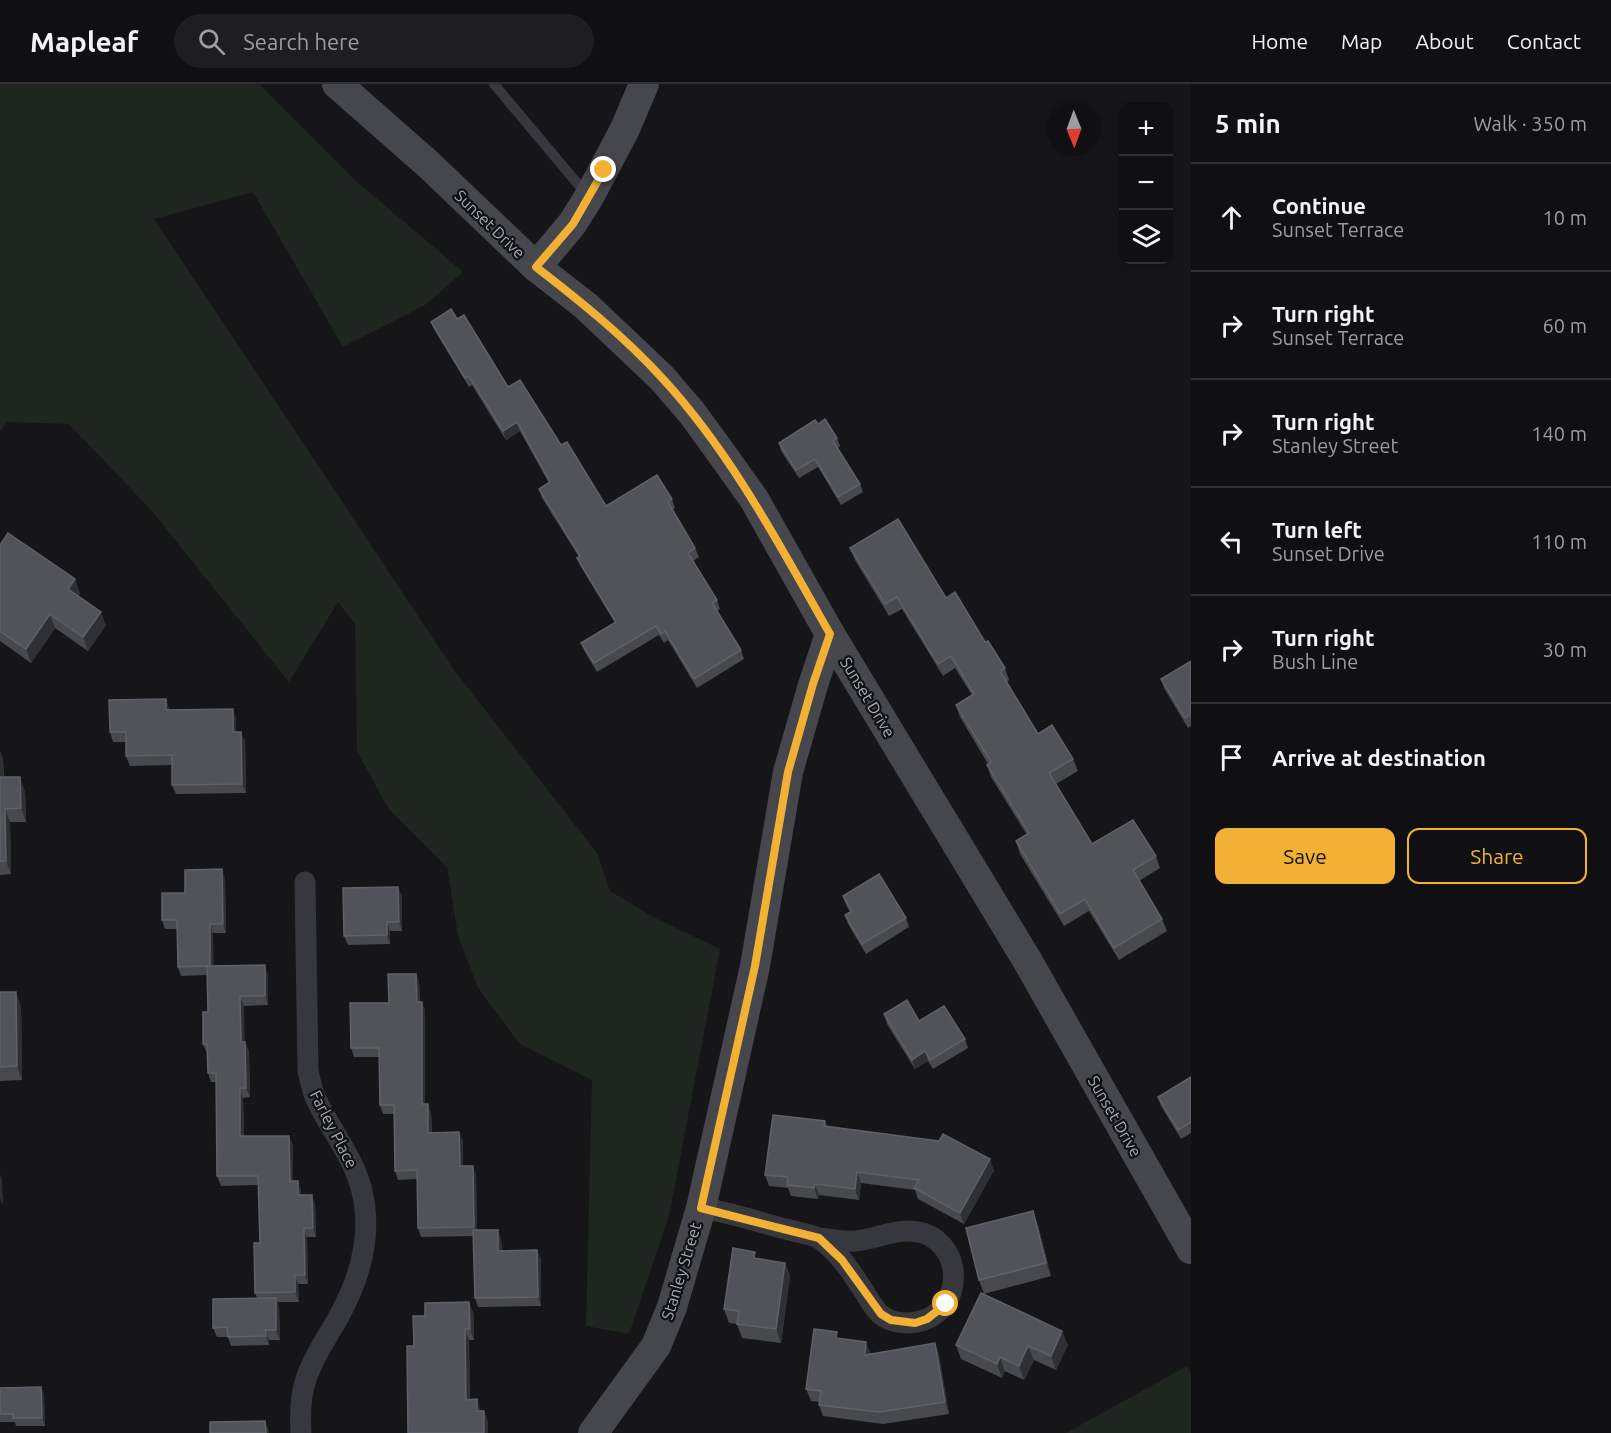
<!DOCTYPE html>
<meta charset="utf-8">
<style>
body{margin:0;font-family:Ubuntu,sans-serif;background:#1e1e20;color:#f1f3f6}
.controls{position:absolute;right:18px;top:18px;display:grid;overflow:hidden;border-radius:12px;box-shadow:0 3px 9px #0003}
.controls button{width:54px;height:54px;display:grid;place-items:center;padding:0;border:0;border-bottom:2px solid #303032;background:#101012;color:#f1f3f6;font:30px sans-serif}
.compass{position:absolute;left:1047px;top:18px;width:54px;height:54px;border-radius:50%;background:#101012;box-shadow:0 3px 9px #0003;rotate:179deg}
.stop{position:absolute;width:18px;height:18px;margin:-14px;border:4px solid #f2b134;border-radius:50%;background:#fff}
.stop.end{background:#f2b134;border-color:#fff;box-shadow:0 2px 6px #0008}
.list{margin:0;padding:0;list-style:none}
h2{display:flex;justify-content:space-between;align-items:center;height:78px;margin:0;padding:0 24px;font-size:26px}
h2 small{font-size:20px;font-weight:400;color:#9c9d9f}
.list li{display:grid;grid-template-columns:39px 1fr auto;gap:18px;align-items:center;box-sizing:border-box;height:108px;padding:0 24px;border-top:2px solid #303032}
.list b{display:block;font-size:22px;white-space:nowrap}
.list p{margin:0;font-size:20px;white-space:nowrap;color:#9c9d9f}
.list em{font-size:20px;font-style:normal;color:#9c9d9f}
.actions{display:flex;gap:12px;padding:18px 24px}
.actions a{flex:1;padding:14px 0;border:2px solid #f2b134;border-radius:12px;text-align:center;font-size:21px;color:#f2b134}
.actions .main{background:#f2b134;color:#111}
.icon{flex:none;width:33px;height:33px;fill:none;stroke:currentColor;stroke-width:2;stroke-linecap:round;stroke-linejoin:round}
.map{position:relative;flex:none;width:1191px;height:1349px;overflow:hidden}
header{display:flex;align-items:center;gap:36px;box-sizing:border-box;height:84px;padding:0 30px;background:#101012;border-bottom:2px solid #303032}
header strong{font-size:28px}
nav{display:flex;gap:33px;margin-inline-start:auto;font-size:21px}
.search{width:420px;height:54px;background:#1e1e20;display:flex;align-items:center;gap:15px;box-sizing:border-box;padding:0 21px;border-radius:33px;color:#9c9d9f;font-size:22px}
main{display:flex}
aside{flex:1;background:#101012}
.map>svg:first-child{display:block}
.green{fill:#1e261f}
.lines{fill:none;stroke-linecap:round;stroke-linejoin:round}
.lane{stroke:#37383d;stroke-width:10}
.street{stroke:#37383d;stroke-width:21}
.secondary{stroke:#45474d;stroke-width:30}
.wall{fill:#47494d}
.shaded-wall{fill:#2f3033}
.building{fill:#525359;stroke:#5f6168;stroke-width:1.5}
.route{stroke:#f2b134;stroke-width:8}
.labels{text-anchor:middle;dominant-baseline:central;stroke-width:4.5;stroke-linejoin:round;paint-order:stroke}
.street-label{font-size:16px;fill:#a8adb8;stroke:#111113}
</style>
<header>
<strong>Mapleaf</strong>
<div class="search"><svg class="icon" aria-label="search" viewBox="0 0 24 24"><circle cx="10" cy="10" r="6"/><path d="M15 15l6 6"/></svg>Search here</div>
<nav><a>Home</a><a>Map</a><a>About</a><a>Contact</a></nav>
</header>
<main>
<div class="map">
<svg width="1191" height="1349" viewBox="0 0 1191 1349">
<rect width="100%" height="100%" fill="#161618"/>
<!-- green -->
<g class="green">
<path d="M0,0h259l95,95 109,93 -38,33 -82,42 -90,-155 -99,27 300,451 143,183 13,38 43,26 67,32 -51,267 -40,118 -43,-8 6,-246 -72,-36 -42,-56 -20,-52 -11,-69 -59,-59 -31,-57 -2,-127 -17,-22 -49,80 -138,-172 -82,-86 -62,-2 -7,9z"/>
<path d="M1187,1282l4,7v60h-125z"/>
</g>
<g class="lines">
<!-- lane -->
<path class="lane" d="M494,0l93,111"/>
<!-- street -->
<g class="street">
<path d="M701,1124c30,4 59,15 89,22 9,3 22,4 30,9 16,11 29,29 39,45 7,9 12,22 21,30 11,10 30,11 44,6 40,-14 39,-74 -1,-87 -23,-7 -45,6 -68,8 -11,1 -24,-2 -36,-3"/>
<path d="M301,1349c-1,-18 -1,-37 5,-54 7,-22 21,-41 32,-61 18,-32 31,-71 27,-109 -4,-45 -32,-73 -50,-112 -3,-8 -5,-18 -7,-26l-3,-189"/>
</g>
<!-- secondary -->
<g class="secondary">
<path d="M337,0l91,80 108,103 50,39 76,72 30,35 27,37 35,49 76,135 197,326 164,289"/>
<path d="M536,183l36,-43 17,-27 36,-68 19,-45"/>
<path d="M593,1349l63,-87 16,-39 29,-99 54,-242 33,-194 25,-87 17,-51"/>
</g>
</g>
<!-- wall -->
<g class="wall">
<path d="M457,235l51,68 53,58 45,61 66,-7 3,9 -3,2 23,38 4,9 -6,4 24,39 3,9 -3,2 24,39 3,9 -47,29 -29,-48 -4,3 -5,-8 -62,37 -12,-20 -4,-9 34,-20 -34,-56 -4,-9 2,-1 -37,-59 -3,-9 10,-6 -29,-52 -14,9 -34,-55 -3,2 -34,-56 -4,-9z"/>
<path d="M818,340l19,14 3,8 -2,2 22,36 3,8 -22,13 -23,-38 -19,11 -18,-27 -2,-8z"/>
<path d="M0,461l80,48 -2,3 28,29 -18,26 -33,-23 -24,35 -31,-22z"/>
<path d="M850,464l96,50 39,44 20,26 4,12 -2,2 31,52 35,25 5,12 -22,13 36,60 64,12 4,12 -21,13 23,38 5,12 -48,29 -30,-49 -25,15 -44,-72 -4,-13 11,-6 -36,-58 -4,-12 1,-1 -28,-47 -4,-12 16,-10 -17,-27 -12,8 -41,-67 -13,7 -34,-56z"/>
<path d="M1191,577v65l-3,2 -24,-40 -3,-9z"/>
<path d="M166,615l3,11 67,8v14l9,9 1,52 -70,1 -4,-9v-20l-42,1 -4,-10v-14h-13l-3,-10z"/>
<path d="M0,667l3,9 1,17 21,14 1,31h-16l1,52 -11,1z"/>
<path d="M225,794l1,55h-13v33l55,9v30l-24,1v36l5,9 1,46 -7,1 1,38 49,9v36l8,9v5l14,9 1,33h-9l1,47h-10l1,18h-22l2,5 1,33h-11v5l-38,1 -3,-9h-11l-4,-9 44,-30 -2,-5 5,-50 -1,-58 -38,1 -4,-10 -1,-94h-5l-3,-9 -1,-20 -4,-9 5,-32 -1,-37 -26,1 -3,-9v-38h-13l-3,-9 23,-27z"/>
<path d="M402,812v35h-12v13l-42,1 -4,-9z"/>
<path d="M843,812l63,22 3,9 -43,27 -18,-30 -3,-9 5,-3 -4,-7z"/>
<path d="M416,890l3,8 1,20h2l3,9v93l6,9 1,20 31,8v25l13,9 1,55 24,9 1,12 39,8v47l-63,1 -3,-9 -2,-62 -52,1 -3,-9 -1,-49 -19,1 -3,-9 -1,-57h-11l-3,-9 -1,-48h-25l-3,-9 38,-45z"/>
<path d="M0,908l21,14 1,74 -22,1z"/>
<path d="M884,930l35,7 46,18 3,9 -35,21 -5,-8 -13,8 -28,-45z"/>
<path d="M1191,993v56l-10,6 -20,-33 -3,-9z"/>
<path d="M825,1037l2,5 167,44 -30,54 -46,-25 -3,-9 -54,-7 -2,17 -40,-5 -1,4 -27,-3 -3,-8 -19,-2 -4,-11z"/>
<path d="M1038,1141l13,51 -67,18 -5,-14z"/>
<path d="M757,1175l28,4 5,13 -9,67 -39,-5 -5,-14 -8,-1 -5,-14z"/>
<path d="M474,1230v26h-5l1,60 11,11h3l4,12v10h-80l6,-87z"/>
<path d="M839,1255l27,3 4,12 65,-11 4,12 10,59 -66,10 -60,-8 -4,-11v-3l-8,-1 -5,-12z"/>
<path d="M956,1261h112l-12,25 -22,-10 -10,20 -19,-9 -3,7 -41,-19z"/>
<path d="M41,1303l3,8 1,31h-29l-1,-4h-15v-34z"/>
</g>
<!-- shaded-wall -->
<g class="shaded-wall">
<path d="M517,338l3,9 -14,9 -3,-9z"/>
<path d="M75,495l5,14 -7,10 -5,-14z"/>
<path d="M101,528l5,13 -18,26 -5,-14z"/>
<path d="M50,530l5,14 -24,35 -5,-14z"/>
<path d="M166,615l3,10v10l-3,-9z"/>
<path d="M233,625l3,9v24l-3,-10z"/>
<path d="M241,648l4,9 1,52 -4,-9z"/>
<path d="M0,667l3,9 1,31 -4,-10z"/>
<path d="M20,693l5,14 1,31 -5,-14z"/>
<path d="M5,725l5,13 1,52 -5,-13z"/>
<path d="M222,785l3,9 1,55 -3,-9z"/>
<path d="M398,803l4,9v35l-3,-9z"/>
<path d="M387,838l3,9v13l-3,-9z"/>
<path d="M210,840l3,9 1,42 -4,-9z"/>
<path d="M265,881l3,10v30l-3,-9z"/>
<path d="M416,890l3,8 1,29 -3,-9z"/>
<path d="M16,908l5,14 1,74 -5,-14z"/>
<path d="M240,912l4,10 1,45 -4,-9z"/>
<path d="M422,918l3,9v102l-3,-9z"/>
<path d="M245,958l4,9 1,46 -4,-9z"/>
<path d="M925,967l3,10 -13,8 -3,-9z"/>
<path d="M240,1004l3,10 1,48 -4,-10z"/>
<path d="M428,1020l3,9 1,29 -4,-9z"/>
<path d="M459,1048l4,9v34l-3,-9z"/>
<path d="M289,1052l4,9v46l-3,-10z"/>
<path d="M990,1075l4,11 -30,54 -4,-11z"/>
<path d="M473,1082l3,9 1,61 -3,-9z"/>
<path d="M857,1088l4,11 -2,17 -4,-11z"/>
<path d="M0,1090l2,6 1,25 -3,-7z"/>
<path d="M298,1097l3,9v15l-3,-10z"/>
<path d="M815,1100l4,11 -1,4 -4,-11z"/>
<path d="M312,1111l3,9 1,33 -3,-9z"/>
<path d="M1033,1127l5,14 13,51 -5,-13z"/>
<path d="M304,1144l3,9 1,47 -3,-9z"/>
<path d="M498,1146l3,9 1,21 -4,-9z"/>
<path d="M537,1166l4,9v47l-3,-9z"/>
<path d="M785,1179l5,13 -9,67 -5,-14z"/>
<path d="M295,1191l3,9 1,18 -4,-10z"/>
<path d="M276,1214l3,9 1,33 -4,-10z"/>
<path d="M469,1218l5,12v26l-4,-11z"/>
<path d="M465,1245l4,11 1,71 -4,-11z"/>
<path d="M265,1246l4,10v5l-3,-9z"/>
<path d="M1062,1247l6,14 -12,25 -5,-14z"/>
<path d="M866,1258l5,12 -6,1z"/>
<path d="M935,1259l4,12 10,59 -4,-12z"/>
<path d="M1028,1262l6,14 -10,20 -5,-14z"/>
<path d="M1000,1273l5,14 -3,7 -5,-14z"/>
<path d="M41,1303l3,8 1,31 -3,-8z"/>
<path d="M477,1315l4,12h-4z"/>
<path d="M484,1327l4,12v10h-4z"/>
<path d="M265,1337l4,10v2h-3z"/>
</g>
<!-- building -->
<g class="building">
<path d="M451,225l6,10 7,-4 44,72 12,-7 41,65 6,-3 39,64 51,-31 15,24 -4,3 27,46 -7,5 29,47 -5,3 29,47 -47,29 -29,-48 -4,3 -5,-8 -62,37 -13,-20 35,-21 -39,-64 3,-2 -41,-67 11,-7 -33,-60 -14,9 -34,-55 -4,2 -34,-56z"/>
<path d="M825,335l12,19 -4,3 27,43 -22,13 -23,-38 -19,11 -17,-27 36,-23 3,4z"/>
<path d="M898,435l48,79 9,-6 30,50 3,-1 17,27 -5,3 38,63 14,-9 21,34 -24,14 43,71 41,-24 23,36 -23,14 29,49 -48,29 -29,-49 -25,15 -44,-73 13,-8 -42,-68 4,-3 -35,-57 18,-11 -23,-38 -13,8 -41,-67 -12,7 -35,-56z"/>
<path d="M8,449l67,46 -7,10 33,23 -18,25 -33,-23 -24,35 -26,-18v-86z"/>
<path d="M1191,577v53l-6,4 -24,-39z"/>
<path d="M166,615v11l67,-1v23h8l1,52 -70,1v-30l-46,1v-24h-16l-1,-32z"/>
<path d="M0,693h20l1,31 -16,1 1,52h-6z"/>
<path d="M222,785l1,55h-13v42l-32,1 -1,-47h-15v-27h23v-23z"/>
<path d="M879,790l27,44 -44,26 -17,-29 7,-4 -9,-15z"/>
<path d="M398,803l1,35h-12v13l-43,1 -1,-48z"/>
<path d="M265,881v31h-25l1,46h4l1,46h-6v48h49l1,45h8v14h14l1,33h-9l1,47h-10v17l-40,1 -1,-50h6l-2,-67h-41l-1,-103h-8l-1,-29h-4v-32h5l-1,-46z"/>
<path d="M388,890h28l1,28h5v102h6v29l31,-1 1,34h13l1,61 -56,1 -1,-58 -22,1 -1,-66h-14l-1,-57h-28l-1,-45h39z"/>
<path d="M0,908h16l1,74 -17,1z"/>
<path d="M907,916l12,21 25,-15 21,33 -35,21 -5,-9 -13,9 -28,-46z"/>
<path d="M1191,993v45l-13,8 -20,-33z"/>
<path d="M773,1031l52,6 -1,5 115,15 4,-7 47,25 -30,54 -46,-25 5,-8 -62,-8 -2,17 -40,-5 -1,4 -27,-3 1,-8 -23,-2z"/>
<path d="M1033,1127l13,52 -67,17 -13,-52z"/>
<path d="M473,1146h25v21l39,-1 1,47 -63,1z"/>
<path d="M733,1164l22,4 -1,6 31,5 -9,66 -39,-5 2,-13 -15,-2z"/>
<path d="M981,1209l81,38 -11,25 -23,-10 -9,20 -19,-9 -3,7 -41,-19z"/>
<path d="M276,1214v32h-11l1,6 -38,1 -1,-10 -14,1v-29z"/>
<path d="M469,1218l1,27h-5l1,71 11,-1v12h7v22h-76l-1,-87h7l-1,-30h12v-13z"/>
<path d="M814,1245l23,3 -1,6 30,4 -1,13 70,-12 10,59 -66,10 -60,-7 2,-14 -15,-2z"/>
<path d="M41,1303l1,31h-29v-4h-13v-26z"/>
<path d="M265,1337l1,12h-56v-11z"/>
</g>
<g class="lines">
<!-- route -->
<path class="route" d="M604,86l-31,54 -37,43c44,34 89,70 127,112 69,75 117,167 167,255l-17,50 -25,88 -33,194 -54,242 118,30 23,22 39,54 10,6 24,3 12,-4 19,-15"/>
</g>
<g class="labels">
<!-- street labels -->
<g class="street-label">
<text transform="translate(490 140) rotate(44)">Sunset Drive</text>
<text transform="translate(868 613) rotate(59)">Sunset Drive</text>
<text transform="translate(1115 1032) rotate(60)">Sunset Drive</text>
<text transform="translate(334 1045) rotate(63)">Farley Place</text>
<text transform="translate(681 1187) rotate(-73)">Stanley Street</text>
</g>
</g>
</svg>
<div class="controls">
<button>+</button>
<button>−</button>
<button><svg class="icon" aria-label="layers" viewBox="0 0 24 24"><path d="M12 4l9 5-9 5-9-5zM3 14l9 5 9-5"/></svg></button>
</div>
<svg class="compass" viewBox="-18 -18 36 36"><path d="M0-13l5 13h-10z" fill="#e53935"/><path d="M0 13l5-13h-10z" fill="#9c9d9f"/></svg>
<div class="stop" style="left:946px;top:1220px"></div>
<div class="stop end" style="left:604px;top:86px"></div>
</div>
<aside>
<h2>5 min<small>Walk · 350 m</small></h2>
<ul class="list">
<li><svg class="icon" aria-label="ahead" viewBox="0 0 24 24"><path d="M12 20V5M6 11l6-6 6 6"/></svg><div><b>Continue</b><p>Sunset Terrace</p></div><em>10 m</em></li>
<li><svg class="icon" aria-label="right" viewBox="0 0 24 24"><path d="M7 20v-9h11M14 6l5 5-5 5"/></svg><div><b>Turn right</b><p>Sunset Terrace</p></div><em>60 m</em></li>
<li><svg class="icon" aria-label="right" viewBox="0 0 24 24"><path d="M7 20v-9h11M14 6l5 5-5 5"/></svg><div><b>Turn right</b><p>Stanley Street</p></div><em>140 m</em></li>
<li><svg class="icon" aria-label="left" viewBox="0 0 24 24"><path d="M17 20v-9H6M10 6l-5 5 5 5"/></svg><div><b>Turn left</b><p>Sunset Drive</p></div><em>110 m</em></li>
<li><svg class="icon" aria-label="right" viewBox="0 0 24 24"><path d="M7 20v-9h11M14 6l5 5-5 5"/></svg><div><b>Turn right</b><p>Bush Line</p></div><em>30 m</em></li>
<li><svg class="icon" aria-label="arrive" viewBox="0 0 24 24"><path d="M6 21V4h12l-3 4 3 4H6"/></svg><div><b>Arrive at destination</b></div></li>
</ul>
<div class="actions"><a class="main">Save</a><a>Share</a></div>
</aside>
</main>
